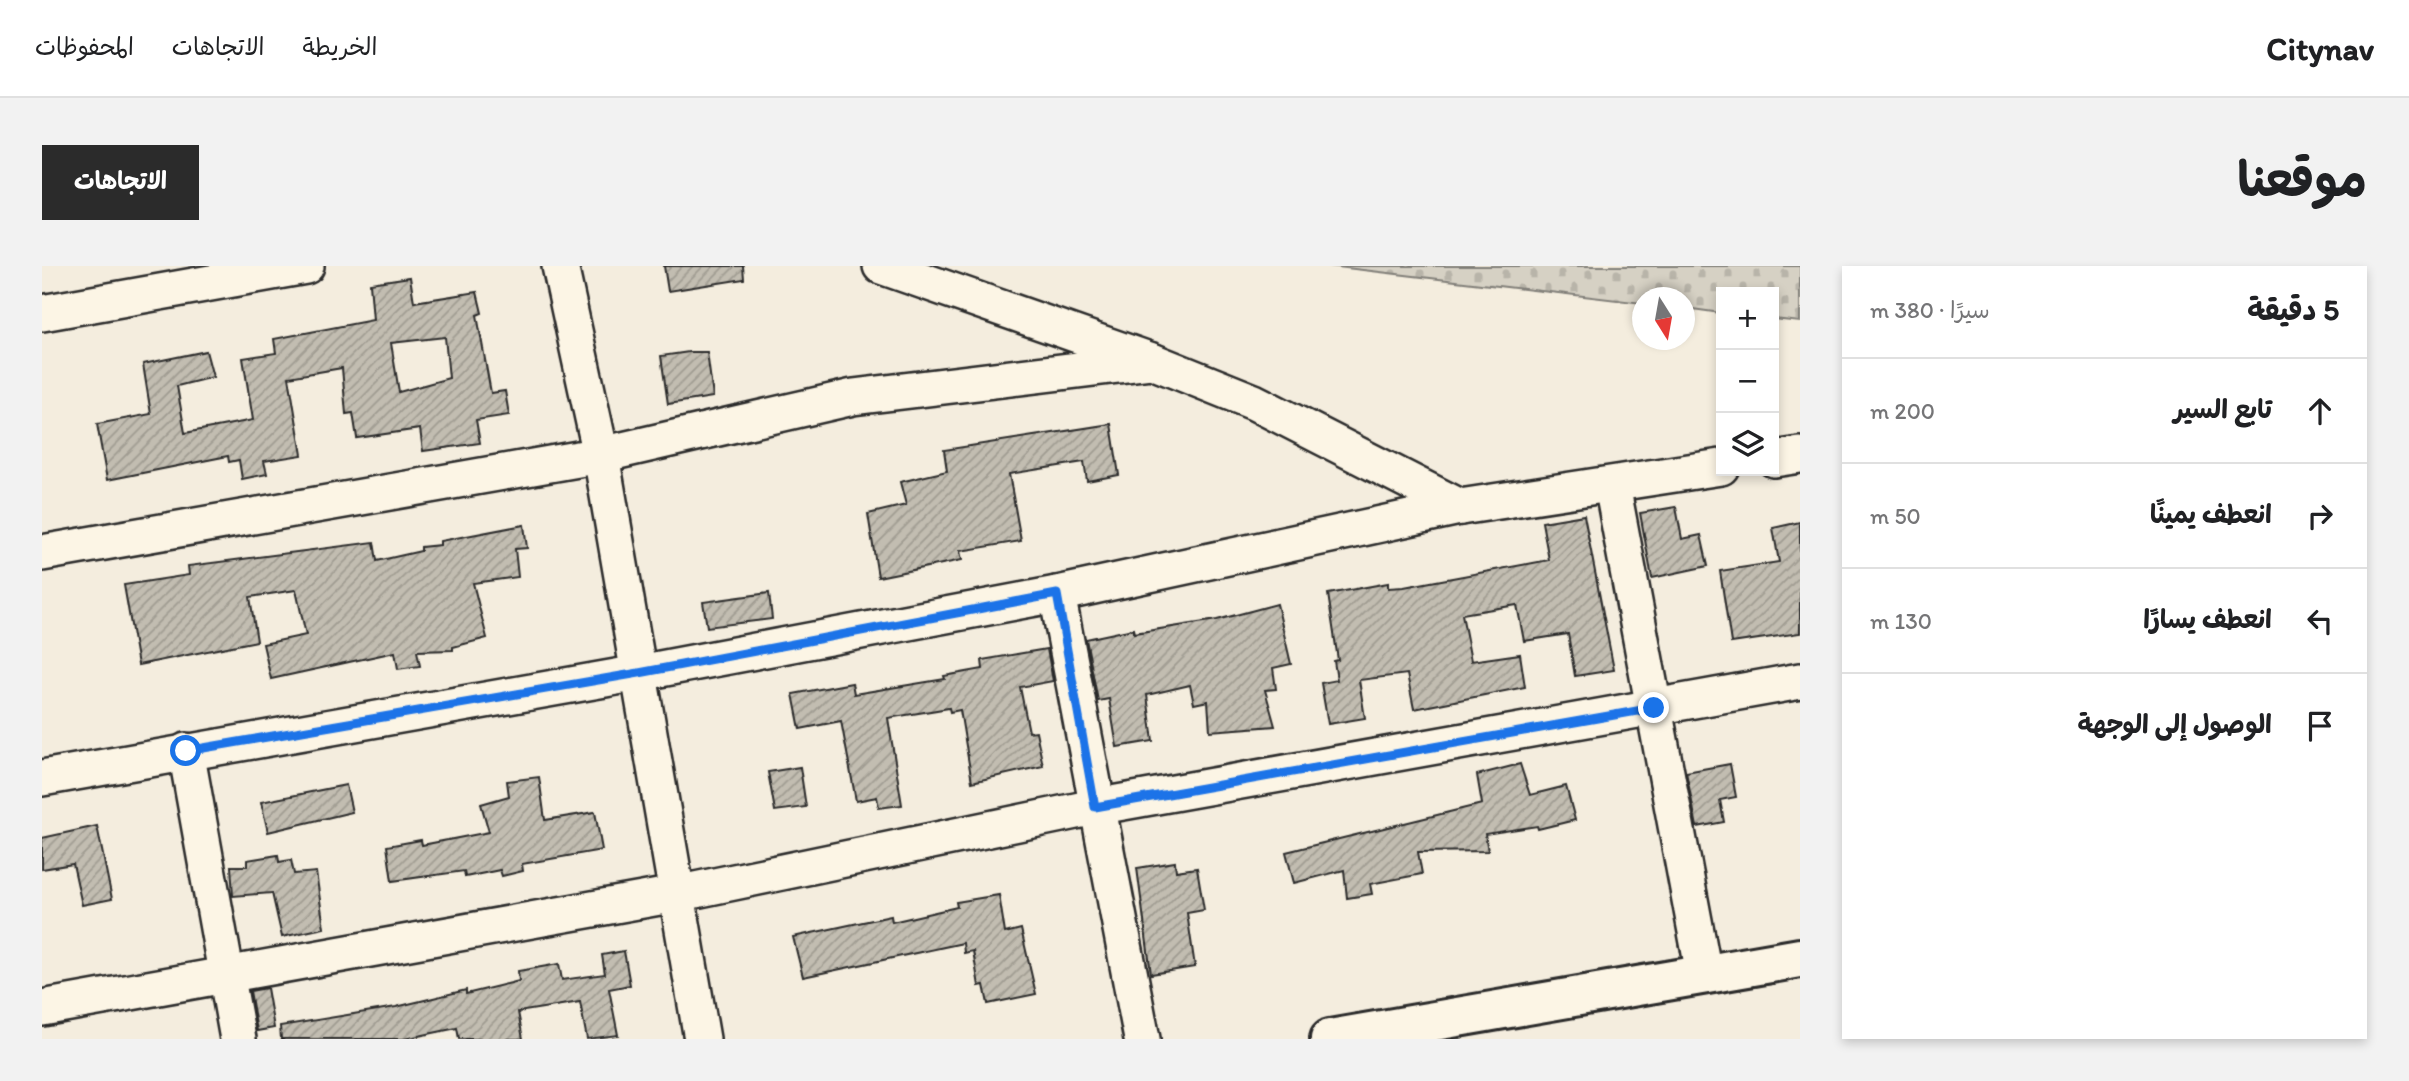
<!DOCTYPE html>
<html lang="ar">
<meta charset="utf-8">
<style>
body{margin:0;font-family:Itim,"Playpen Sans Arabic",sans-serif;background:#f2f2f2;color:#202124;direction:rtl}
.controls{position:absolute;right:21px;top:21px;display:grid;overflow:hidden;border-radius:0px;box-shadow:0 4px 10px #0003}
.controls button{width:63px;height:63px;display:grid;place-items:center;padding:0;border:0;border-bottom:2px solid #e0e0e0;background:#fff;color:#202124;font:35px sans-serif}
.compass{position:absolute;left:1590px;top:21px;width:63px;height:63px;border-radius:50%;background:#fff;box-shadow:0 4px 10px #0003;rotate:169deg}
.stop{position:absolute;width:21px;height:21px;margin:-16px;border:5px solid #1a73e8;border-radius:50%;background:#fff}
.stop.end{background:#1a73e8;border-color:#fff;box-shadow:0 2px 7px #0008}
.list{margin:0;padding:0;list-style:none}
h2{display:flex;justify-content:space-between;align-items:center;height:91px;margin:0;padding:0 28px;font-size:30px}
h2 small{font-size:23px;font-weight:400;color:#757577}
.list li{display:grid;grid-template-columns:46px 1fr auto;gap:21px;align-items:center;box-sizing:border-box;height:105px;padding:0 28px;border-top:2px solid #e0e0e0}
.list b{display:block;font-size:26px;white-space:nowrap}
.list em{font-size:23px;font-style:normal;color:#757577}
.icon{flex:none;width:38px;height:38px;fill:none;stroke:currentColor;stroke-width:2;stroke-linecap:round;stroke-linejoin:round}
.map{position:relative;flex:none;width:1758px;height:773px;overflow:hidden;direction:ltr;border-radius:0px}
header{display:flex;align-items:center;gap:42px;box-sizing:border-box;height:98px;padding:0 35px;background:#fff;border-bottom:2px solid #e0e0e0}
header strong{font-size:33px}
nav{display:flex;gap:38px;margin-inline-start:auto;font-size:24px}
.intro{display:flex;align-items:center;justify-content:space-between;box-sizing:border-box;height:168px;padding:0 42px}
h1{margin:0;font-size:49px}
.button{padding:18px 32px;border-radius:0px;background:#2b2b2b;color:#fff;font-size:24px;font-weight:700}
main{display:flex;gap:42px;padding:0 42px}
aside{flex:1;background:#fff;border-radius:0px;box-shadow:0 4px 10px #0003}
.map>svg:first-child{display:block}
.cemetery{fill:url(#cemetery-stones);stroke:#807e78;stroke-width:2}
.building{fill:url(#building-hatch);stroke:#2b2b2b;stroke-width:2;fill-rule:evenodd}
.lines{fill:none;stroke-linecap:round;stroke-linejoin:round}
.minor-casing{stroke:#2b2b2b;stroke-width:40}
.tertiary-casing{stroke:#2b2b2b;stroke-width:44}
.minor{stroke:#fcf5e5;stroke-width:35}
.tertiary{stroke:#fcf5e5;stroke-width:38}
.route{stroke:#1a73e8;stroke-width:9}
</style>
<header>
<strong>Citynav</strong>
<nav><a>الخريطة</a><a>الاتجاهات</a><a>المحفوظات</a></nav>
</header>
<div class="intro"><h1>موقعنا</h1><a class="button">الاتجاهات</a></div>
<main>
<aside>
<h2>5 دقيقة<small>سيرًا · 380 m</small></h2>
<ul class="list">
<li><svg class="icon" aria-label="ahead" viewBox="0 0 24 24"><path d="M12 20V5M6 11l6-6 6 6"/></svg><div><b>تابع السير</b></div><em>200 m</em></li>
<li><svg class="icon" aria-label="right" viewBox="0 0 24 24"><path d="M7 20v-9h11M14 6l5 5-5 5"/></svg><div><b>انعطف يمينًا</b></div><em>50 m</em></li>
<li><svg class="icon" aria-label="left" viewBox="0 0 24 24"><path d="M17 20v-9H6M10 6l-5 5 5 5"/></svg><div><b>انعطف يسارًا</b></div><em>130 m</em></li>
<li><svg class="icon" aria-label="arrive" viewBox="0 0 24 24"><path d="M6 21V4h12l-3 4 3 4H6"/></svg><div><b>الوصول إلى الوجهة</b></div></li>
</ul>
</aside>
<div class="map">
<svg width="1758" height="773" viewBox="0 0 1758 773">
<defs>
<pattern id="cemetery-stones" width="16" height="16" patternUnits="userSpaceOnUse" patternTransform="scale(1.75)"><rect width="16" height="16" fill="#d6d1c4"/><path d="M2 7V4a2 2 0 0 1 4 0v3zM10 15v-3a2 2 0 0 1 4 0v3z" fill="#b8b4a9"/></pattern>
<pattern id="building-hatch" width="6" height="6" patternUnits="userSpaceOnUse" patternTransform="scale(1.75)"><rect width="6" height="6" fill="#c2bdb1"/><path d="M-1 1l2-2M0 6l6-6M5 7l2-2" fill="none" stroke="#9e9a90"/></pattern>
</defs>
<rect width="100%" height="100%" fill="#f4edde"/>
<filter id="ink" filterUnits="userSpaceOnUse"><feTurbulence type="fractalNoise" baseFrequency=".0143" numOctaves="2"/><feDisplacementMap in="SourceGraphic" scale="14" xChannelSelector="R" yChannelSelector="G"/><feConvolveMatrix kernelMatrix="1 2 1 2 8 2 1 2 1" color-interpolation-filters="sRGB"/></filter>
<g filter="url(#ink)">
<!-- cemetery -->
<path class="cemetery" d="M1287,0h471v56l-26,-3v-27h-53v21l-36,-5v-10h-42l-1,5z"/>
<!-- building -->
<g class="building">
<path d="M622,0h79l1,13 -76,12z"/>
<path d="M368,11l4,25 63,-10 5,21 -5,2 14,78 14,-2 4,24 -33,5 4,23 -57,8 -3,-22 -63,9 -4,-25 -7,1 -4,-46 -53,9 13,78 -38,6 3,13 -25,5 -3,-19 -10,2 -1,-6 -121,24 -10,-56 54,-10 -8,-50 63,-13 7,26 -36,9 8,47 68,-13 -10,-62 33,-5 -2,-14 99,-19 -3,-37zM403,71l4,41 -50,14 -8,-49z"/>
<path d="M647,86h18l6,45 -45,7 -7,-48z"/>
<path d="M1069,158l8,51 -32,6 -3,-19 -75,12 12,67 -61,10 2,9 -84,17 -10,-63 38,-9 -6,-23 47,-11 -3,-21z"/>
<path d="M1634,241l6,32 19,-4 7,31 -56,12 -12,-65z"/>
<path d="M1542,249l30,155 -39,6 -7,-42 -44,7 -7,-36 -55,9 9,47 49,-7 5,33 -111,22 -7,-35 -48,6 6,38 -37,6 -7,-41 16,-3 -3,-19 4,-1 -10,-66 60,-11v5l16,-1 145,-27 -7,-38z"/>
<path d="M1758,256v111l-69,10 -11,-72 59,-9 -6,-34z"/>
<path d="M482,259l3,23 -12,1 3,28 -45,6 14,55 -34,9v3l-36,1 3,15 -22,3 -3,-17 -124,27 -8,-35 43,-9 -10,-45 -46,7 7,44 -119,24 -14,-80 65,-10 -1,-9 186,-24 3,19 44,-10v-4l19,-2v-4z"/>
<path d="M727,327l3,26 -65,8 -4,-25z"/>
<path d="M1235,338l14,60 -18,4 3,21 -11,1 10,36 -65,5 -2,-30 -14,3 -4,-19 -43,10 6,46 -36,6 -8,-48 -11,2 -12,-62 47,-10 1,4 83,-13z"/>
<path d="M1005,383l6,32 -33,6 9,45 7,-1 7,35 -71,16 -12,-72 -10,2 -1,-4 -61,10 14,87 -23,3 -2,-11 -21,4 -15,-80 -41,8 -7,-35 59,-11 2,11 91,-15 -1,-3 39,-7 -1,-9z"/>
<path d="M1478,498l10,31 36,-9 9,34 -37,9 -1,-3 -52,8 3,17 -70,1 4,22 -52,10 2,10 -25,4 -3,-28 -50,13 -8,-31 196,-48 -5,-29z"/>
<path d="M1688,498l6,33 -16,3 4,22 -27,5 -11,-55z"/>
<path d="M758,501l6,40 -31,4 -7,-39z"/>
<path d="M497,511l6,43 50,-8 7,38 -80,14 1,7 -21,5 -2,-6 -35,7 -1,-6 -72,10 -5,-35 34,-6 1,5 67,-13 -8,-28 28,-8 -2,-15z"/>
<path d="M304,519l6,27 -84,20 -7,-30z"/>
<path d="M55,560l15,73 -30,6 -9,-41 -31,5v-31z"/>
<path d="M236,589l1,7 12,-2 3,14 22,-2 8,56 -42,9 -10,-44 -39,3 -2,-30h16v-6z"/>
<path d="M1133,596l1,9 21,-3 7,42 -17,3 8,54 -44,7 -14,-106z"/>
<path d="M957,629l6,38 16,-4 15,65 -48,10 -4,-19 -5,1 -6,-35 -9,2 -1,-10 -160,34 -10,-40 98,-21 1,6 65,-15 -1,-5z"/>
<path d="M582,685l6,34 -21,4 9,46 -31,4 -7,-37 -62,10 5,27h-64l-2,-11 -53,11h-123l-1,-13 116,-19 70,-17v4l53,-13 -1,-10 41,-7 3,16 43,-6 -3,-19z"/>
<path d="M225,722l7,40 -17,3 -7,-40z"/>
</g>
<g class="lines">
<defs>
<g id="minor">
<path d="M518,0l41,189 101,584"/>
<path d="M839,0l271,95 102,41 206,105"/>
<path d="M0,47l264,-47"/>
<path d="M1732,193l26,-4"/>
<path d="M1570,219l92,489"/>
<path d="M0,287l559,-98 252,-58 299,-36"/>
<path d="M1015,328l85,445"/>
<path d="M144,485l52,288"/>
<path d="M0,512l597,-105 418,-79 403,-87 261,-40"/>
<path d="M0,742l634,-114 419,-87 705,-126"/>
</g>
<path id="tertiary" d="M1288,773l470,-81"/>
</defs>
<!-- minor casing -->
<use href="#minor" class="minor-casing"/>
<!-- tertiary casing -->
<use href="#tertiary" class="tertiary-casing"/>
<!-- minor -->
<use href="#minor" class="minor"/>
<!-- tertiary -->
<use href="#tertiary" class="tertiary"/>
</g>
</g>
<g class="lines" filter="url(#ink)">
<!-- route -->
<path class="route" d="M144,485l453,-78 418,-79 38,213 559,-99"/>
</g>
</svg>
<div class="controls">
<button>+</button>
<button>−</button>
<button><svg class="icon" aria-label="layers" viewBox="0 0 24 24"><path d="M12 4l9 5-9 5-9-5zM3 14l9 5 9-5"/></svg></button>
</div>
<svg class="compass" viewBox="-18 -18 36 36"><path d="M0-13l5 13h-10z" fill="#e53935"/><path d="M0 13l5-13h-10z" fill="#757577"/></svg>
<div class="stop" style="left:144px;top:485px"></div>
<div class="stop end" style="left:1612px;top:442px"></div>
</div>
</main>
